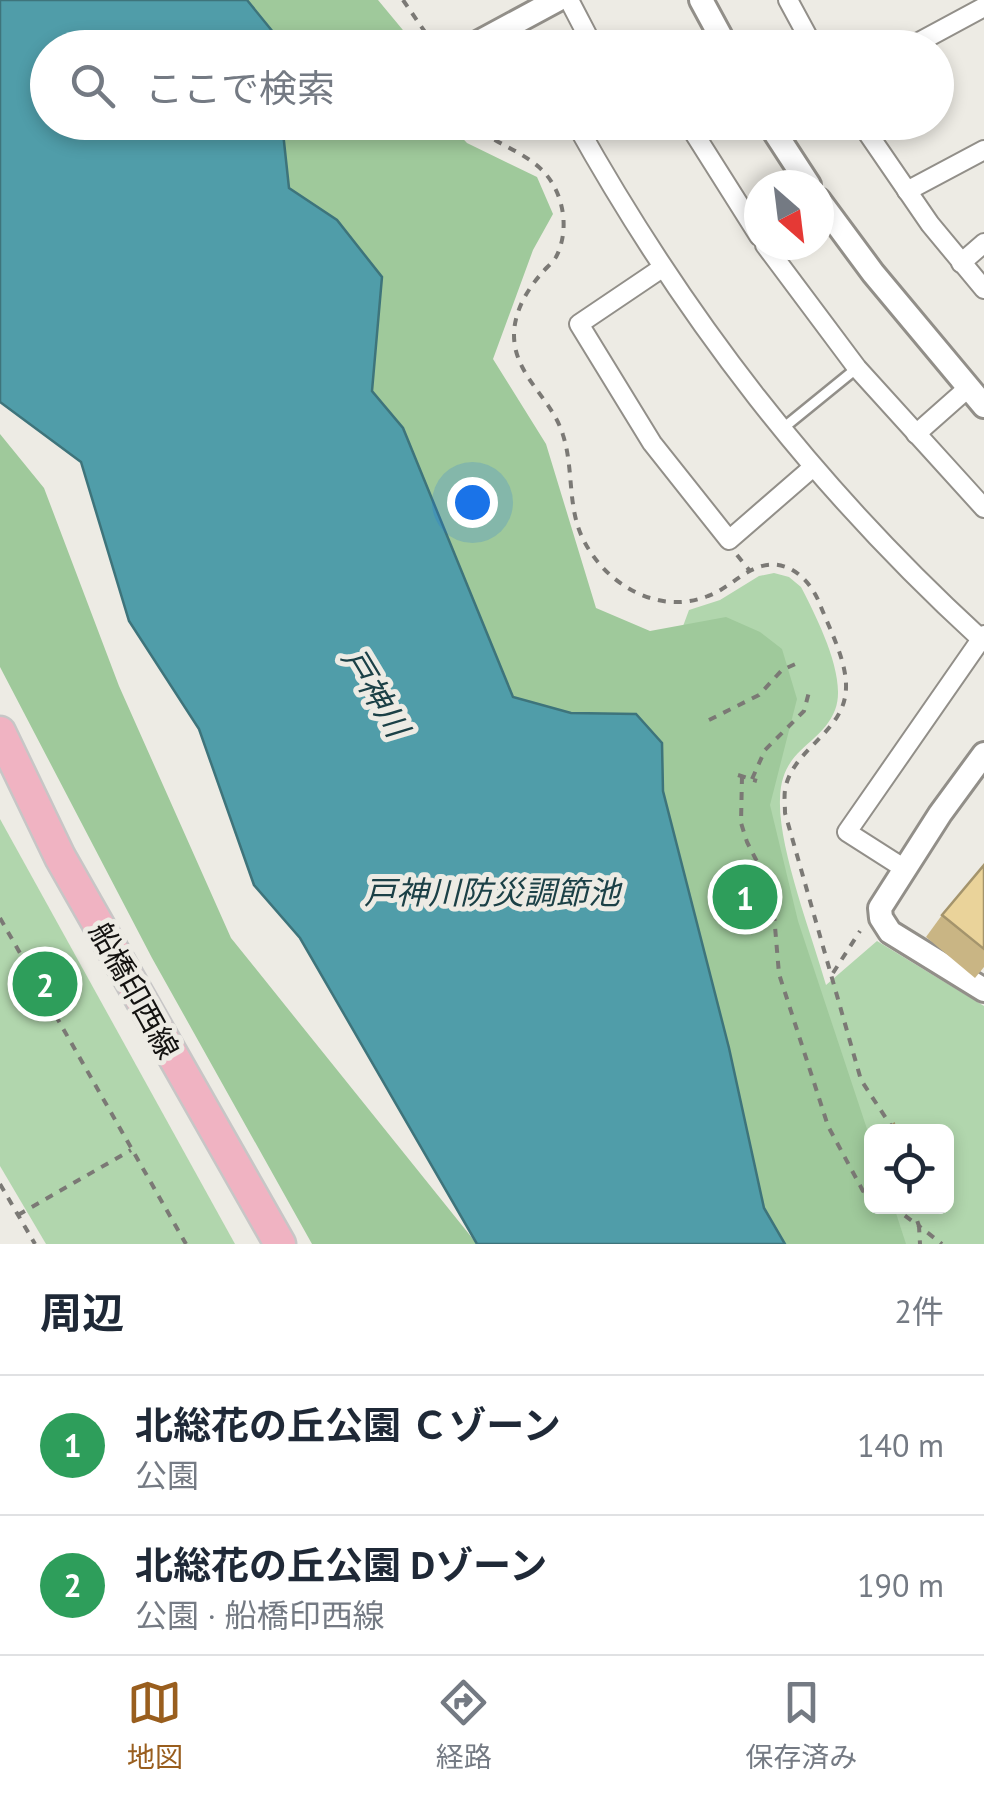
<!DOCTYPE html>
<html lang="ja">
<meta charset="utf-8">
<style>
body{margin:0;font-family:"PT Sans","Noto Sans JP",sans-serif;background:#f2f2f3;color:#1f2937}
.controls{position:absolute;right:30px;bottom:30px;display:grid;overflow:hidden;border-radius:15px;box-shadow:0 5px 15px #0003}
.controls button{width:90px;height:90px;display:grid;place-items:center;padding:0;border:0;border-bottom:2px solid #e0e1e3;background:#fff;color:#1f2937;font:50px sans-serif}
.compass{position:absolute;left:744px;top:170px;width:90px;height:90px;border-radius:50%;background:#fff;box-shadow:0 5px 15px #0003;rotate:152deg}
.you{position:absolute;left:472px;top:502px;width:35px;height:35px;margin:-25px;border:8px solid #fff;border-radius:50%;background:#1a73e8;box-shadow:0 0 0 15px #1a73e833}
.badge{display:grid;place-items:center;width:65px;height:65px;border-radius:50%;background:#995e1e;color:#fff;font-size:32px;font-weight:700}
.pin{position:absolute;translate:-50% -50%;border:5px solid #fff;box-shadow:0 2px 10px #0006}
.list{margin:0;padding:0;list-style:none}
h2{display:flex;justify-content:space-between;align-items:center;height:130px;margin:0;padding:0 40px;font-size:42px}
h2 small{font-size:32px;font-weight:400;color:#747a83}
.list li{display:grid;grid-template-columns:65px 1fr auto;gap:30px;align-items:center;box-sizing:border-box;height:140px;padding:0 40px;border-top:2px solid #e0e1e3}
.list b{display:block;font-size:38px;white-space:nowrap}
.list p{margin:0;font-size:32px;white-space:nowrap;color:#747a83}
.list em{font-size:32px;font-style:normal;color:#747a83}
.icon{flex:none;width:55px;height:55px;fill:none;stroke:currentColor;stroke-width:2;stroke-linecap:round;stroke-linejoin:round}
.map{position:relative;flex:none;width:984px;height:1244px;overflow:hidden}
.search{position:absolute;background:#fff;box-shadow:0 5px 15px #0003;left:30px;right:30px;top:30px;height:110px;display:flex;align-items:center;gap:25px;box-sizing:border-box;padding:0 35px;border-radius:55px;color:#747a83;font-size:38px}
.sheet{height:410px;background:#fff}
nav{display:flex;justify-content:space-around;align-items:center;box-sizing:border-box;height:140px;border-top:2px solid #e0e1e3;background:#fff;font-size:28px;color:#747a83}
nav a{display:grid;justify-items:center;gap:5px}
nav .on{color:#995e1e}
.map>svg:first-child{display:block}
.green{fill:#b1d6ad;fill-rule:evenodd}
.forest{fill:#9fc99b}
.water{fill:#509da9;stroke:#3e747b;stroke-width:2.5}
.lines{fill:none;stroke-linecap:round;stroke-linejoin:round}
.service-casing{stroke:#928f89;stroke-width:14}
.minor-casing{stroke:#928f89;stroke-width:22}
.tertiary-casing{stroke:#928f89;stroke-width:28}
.primary-casing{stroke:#c7c6c6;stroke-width:35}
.path{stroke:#7b7975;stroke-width:4;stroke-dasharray:8 8;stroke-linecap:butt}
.service{stroke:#fff;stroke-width:9}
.minor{stroke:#fff;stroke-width:18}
.tertiary{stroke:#fff;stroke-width:22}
.primary{stroke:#f0b3c2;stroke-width:30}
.wall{fill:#c9b584}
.building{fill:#ead39a;stroke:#a4946c;stroke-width:2.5}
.labels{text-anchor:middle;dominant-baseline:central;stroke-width:10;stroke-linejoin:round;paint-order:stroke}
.street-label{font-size:30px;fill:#141311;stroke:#edebe4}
.water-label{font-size:32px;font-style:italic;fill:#1b4046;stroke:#edebe4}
</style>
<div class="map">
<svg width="984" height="1244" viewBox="0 0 984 1244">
<rect width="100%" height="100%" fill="#edebe4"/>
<!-- green -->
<g class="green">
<path d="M774,573l15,4 12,10c15,29 47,91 34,123 -14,36 -54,37 -55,89 -2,49 32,136 46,186l51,-44 107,65v238h-199l-21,-36 -108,-509 33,-89 31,-10 39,-24zM872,1132h74v74h-74z"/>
<path d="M0,819l235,425h-189l-46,-78z"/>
</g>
<!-- forest -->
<g class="forest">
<path d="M247,0h131l39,47h-142l-2,-15z"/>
<path d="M282,123h166l19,20 70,34 16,37 -20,36 -40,109 53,85 50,164 54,23 76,-14 34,15 22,17 15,50 -27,106 28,116 73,220 1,65 22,1 12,37h-121l-21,-36 -35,-160 -66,-257 -1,-48 -26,-29 -65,-1 -58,-16 -110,-269 -31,-37 10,-114 -45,-57 -48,-32z"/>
<path d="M0,434l44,54 75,198 112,252 246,306h-165l-160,-286 -152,-291z"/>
</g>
<!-- water -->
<path class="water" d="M0,0h247l26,32 2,15 -227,1v74l234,1 7,65 48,32 45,57 -10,114 31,37 110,269 58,16 65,1 26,29 1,48 66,257 35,160 21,36h-308l-177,-306 -46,-53 -55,-156 -70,-108 -48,-159 -81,-60z"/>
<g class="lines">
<defs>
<path id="service" d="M782,429l75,-61"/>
<g id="minor">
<path d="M569,0l25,48"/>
<path d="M788,0l26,48"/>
<path d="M639,48h5"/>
<path d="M908,48l76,-41"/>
<path d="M575,122c110,197 240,365 406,517"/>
<path d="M687,122l72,114"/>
<path d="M860,122l70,102 54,65"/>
<path d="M907,191l77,-41"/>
<path d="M765,245l92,123 127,140"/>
<path d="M961,263l23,-20"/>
<path d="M662,268l-83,56 73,119 77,97 83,-72"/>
<path d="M916,434l52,-46"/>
<path d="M905,869l-58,-37 137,-197"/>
</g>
<g id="tertiary">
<path d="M701,0l26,48"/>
<path d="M468,48l89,-48"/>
<path d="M768,122l41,63"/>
<path d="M819,200l54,73 111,133"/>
<path d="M984,754l-44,60 -60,94 1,10 9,14 94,58"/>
</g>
<path id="primary" d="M0,732l60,125 220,387"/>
</defs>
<!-- service casing -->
<use href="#service" class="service-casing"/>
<!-- minor casing -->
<use href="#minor" class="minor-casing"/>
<!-- tertiary casing -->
<use href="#tertiary" class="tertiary-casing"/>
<!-- primary casing -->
<use href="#primary" class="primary-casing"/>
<!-- path -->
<g class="path">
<path d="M403,0l33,48"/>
<path d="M468,122c23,20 56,29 76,50 20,22 26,58 12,85 -4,6 -11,12 -15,17 -15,17 -27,39 -27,61 0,41 38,63 49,100 11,34 4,72 20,104 22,45 75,77 125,57 17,-6 30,-20 46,-27 29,-14 54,7 65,33 10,26 28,59 27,86 -1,45 -54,60 -61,102 -1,7 0,15 0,23l76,267 34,52"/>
<path d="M737,555l13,16"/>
<path d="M709,720l50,-25 23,-25 18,-8"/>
<path d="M738,775l19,6"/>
<path d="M742,776l-1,47 6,19 25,49 7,83 49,152 35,65 9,4"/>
<path d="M752,779l13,-29 39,-39 5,-19"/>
<path d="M0,918l186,326"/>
<path d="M833,973l27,-42"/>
<path d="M0,1184l35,60"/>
<path d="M892,1206l27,20 1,18"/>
<path d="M912,1206l7,20 23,18"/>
<path d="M18,1215l113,-65"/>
</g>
<!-- service -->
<use href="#service" class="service"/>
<!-- minor -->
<use href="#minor" class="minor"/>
<!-- tertiary -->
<use href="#tertiary" class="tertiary"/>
<!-- primary -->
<use href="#primary" class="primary"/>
</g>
<!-- wall -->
<path class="wall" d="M984,865v102l-9,11 -49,-41 16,-22z"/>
<!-- building -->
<g class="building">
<path d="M984,865v84l-42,-34z"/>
<path d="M894,1124l3,8h-15z"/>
</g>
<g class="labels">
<!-- street labels -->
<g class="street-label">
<text transform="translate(135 990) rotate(61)">船橋印西線</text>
</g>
<!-- water labels -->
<g class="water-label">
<text transform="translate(376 692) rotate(59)">戸神川</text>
<text x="492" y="892">戸神川防災調節池</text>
</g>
</g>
</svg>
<div class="controls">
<button><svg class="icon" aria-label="locate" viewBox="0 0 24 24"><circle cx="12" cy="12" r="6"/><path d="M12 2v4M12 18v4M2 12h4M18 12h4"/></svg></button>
</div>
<svg class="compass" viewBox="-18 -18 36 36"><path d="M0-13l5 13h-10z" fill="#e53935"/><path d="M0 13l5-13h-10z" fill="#747a83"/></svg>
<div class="you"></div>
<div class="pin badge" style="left:745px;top:897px;background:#2e9e5b">1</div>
<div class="pin badge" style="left:45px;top:984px;background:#2e9e5b">2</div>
<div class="search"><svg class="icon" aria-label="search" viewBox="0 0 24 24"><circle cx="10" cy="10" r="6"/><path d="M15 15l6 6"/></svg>ここで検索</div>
</div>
<section class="sheet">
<h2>周辺<small>2件</small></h2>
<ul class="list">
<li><span class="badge" style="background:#2e9e5b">1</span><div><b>北総花の丘公園 Ｃゾーン</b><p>公園</p></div><em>140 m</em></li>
<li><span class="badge" style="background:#2e9e5b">2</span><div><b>北総花の丘公園 Dゾーン</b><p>公園 · 船橋印西線</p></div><em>190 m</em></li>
</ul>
</section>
<nav>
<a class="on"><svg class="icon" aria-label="map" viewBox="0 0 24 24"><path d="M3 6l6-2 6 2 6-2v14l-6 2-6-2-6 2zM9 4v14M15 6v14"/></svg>地図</a>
<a><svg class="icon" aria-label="directions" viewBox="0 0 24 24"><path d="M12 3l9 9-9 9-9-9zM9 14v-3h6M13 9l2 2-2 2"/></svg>経路</a>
<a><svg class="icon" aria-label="saved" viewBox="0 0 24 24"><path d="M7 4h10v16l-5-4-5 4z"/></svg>保存済み</a>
</nav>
